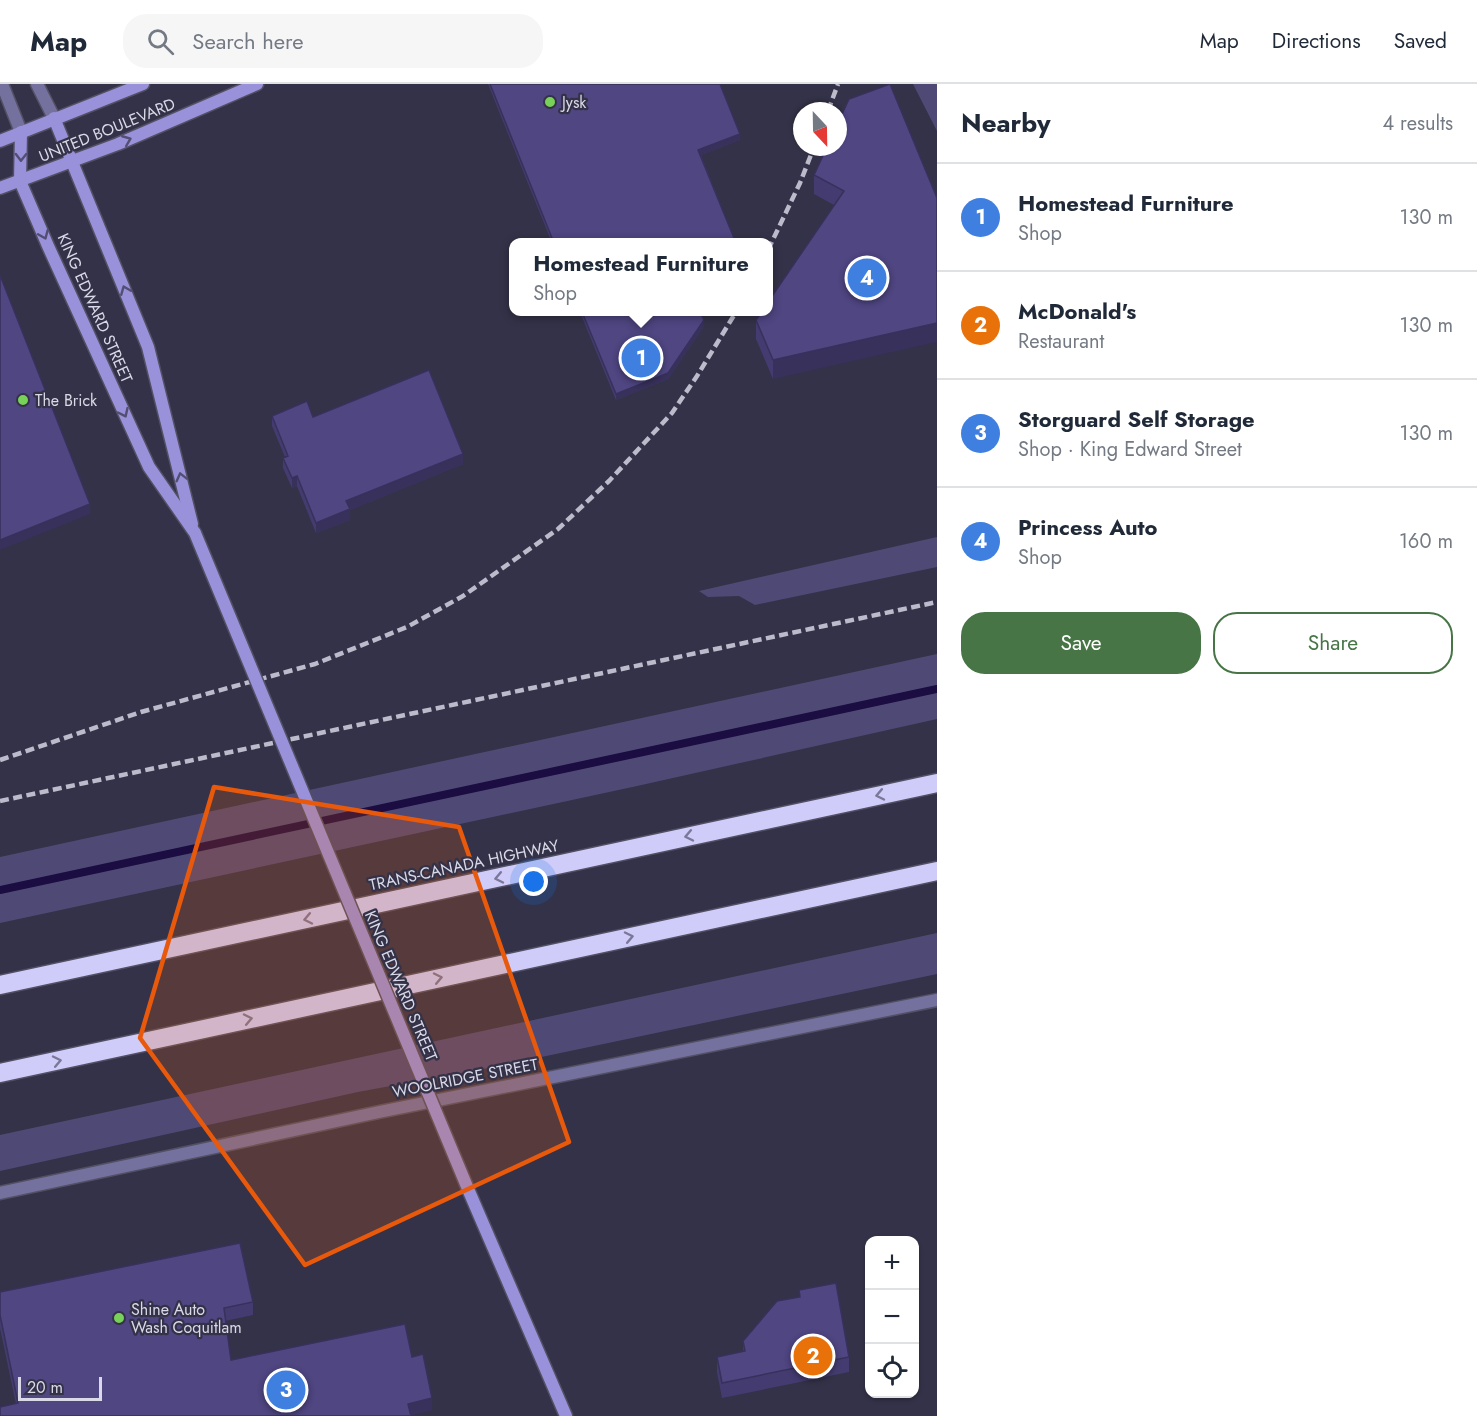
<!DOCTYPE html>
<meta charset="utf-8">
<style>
body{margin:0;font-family:Jost,sans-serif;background:#f6f6f7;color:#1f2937}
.controls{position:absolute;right:18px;bottom:18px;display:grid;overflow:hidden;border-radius:12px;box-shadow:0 2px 4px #0004}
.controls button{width:54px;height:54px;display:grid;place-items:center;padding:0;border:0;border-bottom:2px solid #e0e1e3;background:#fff;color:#1f2937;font:30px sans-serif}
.compass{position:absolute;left:793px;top:18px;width:54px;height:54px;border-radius:50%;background:#fff;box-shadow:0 2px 4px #0004;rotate:158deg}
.scale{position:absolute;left:18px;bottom:15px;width:84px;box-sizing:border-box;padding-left:6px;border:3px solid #d9d9e7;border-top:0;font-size:16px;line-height:21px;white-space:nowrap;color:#d9d9e7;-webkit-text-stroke:4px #343248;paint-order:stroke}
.you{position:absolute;left:534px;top:798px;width:21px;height:21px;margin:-15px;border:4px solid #fff;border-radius:50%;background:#1a73e8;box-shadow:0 0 0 9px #1a73e833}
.badge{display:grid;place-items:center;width:39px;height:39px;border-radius:50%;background:#477546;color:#fff;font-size:20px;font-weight:700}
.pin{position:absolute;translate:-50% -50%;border:3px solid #fff;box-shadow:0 2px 6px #0006}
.popup{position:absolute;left:509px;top:154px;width:264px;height:78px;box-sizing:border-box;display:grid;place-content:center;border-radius:12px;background:#fff;filter:drop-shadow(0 2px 4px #0005);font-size:20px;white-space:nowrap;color:#747a83}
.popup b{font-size:22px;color:#1f2937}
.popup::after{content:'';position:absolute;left:50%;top:100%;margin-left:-12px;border:12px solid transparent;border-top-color:#fff}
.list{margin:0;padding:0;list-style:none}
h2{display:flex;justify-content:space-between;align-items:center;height:78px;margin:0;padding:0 24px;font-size:26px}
h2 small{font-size:20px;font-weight:400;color:#747a83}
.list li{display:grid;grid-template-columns:39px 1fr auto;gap:18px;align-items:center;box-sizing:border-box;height:108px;padding:0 24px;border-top:2px solid #e0e1e3}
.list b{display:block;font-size:22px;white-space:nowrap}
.list p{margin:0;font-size:20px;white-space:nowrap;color:#747a83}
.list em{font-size:20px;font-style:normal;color:#747a83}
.actions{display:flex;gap:12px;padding:18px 24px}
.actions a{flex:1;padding:14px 0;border:2px solid #477546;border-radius:24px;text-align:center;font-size:21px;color:#477546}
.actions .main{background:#477546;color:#fff}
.icon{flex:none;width:33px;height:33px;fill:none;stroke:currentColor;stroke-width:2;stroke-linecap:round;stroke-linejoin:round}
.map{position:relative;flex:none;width:937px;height:1332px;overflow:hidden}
header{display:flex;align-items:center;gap:36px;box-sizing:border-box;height:84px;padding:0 30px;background:#fff;border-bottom:2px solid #e0e1e3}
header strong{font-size:28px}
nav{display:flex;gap:33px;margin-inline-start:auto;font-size:21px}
.search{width:420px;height:54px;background:#f6f6f7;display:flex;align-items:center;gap:15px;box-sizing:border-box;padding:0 21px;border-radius:24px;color:#747a83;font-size:22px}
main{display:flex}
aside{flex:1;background:#fff}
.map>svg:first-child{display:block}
.green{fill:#4f4a75}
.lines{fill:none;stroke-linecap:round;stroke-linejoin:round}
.stream{stroke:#1b0c42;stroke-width:8}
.street-casing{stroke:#525065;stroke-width:15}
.secondary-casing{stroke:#525065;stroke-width:15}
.highway-casing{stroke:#525065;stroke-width:21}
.street{stroke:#75719e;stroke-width:12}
.secondary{stroke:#9991da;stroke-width:12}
.highway{stroke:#cfccf9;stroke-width:18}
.rail{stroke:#bcbbcb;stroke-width:4.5;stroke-dasharray:9 4.5;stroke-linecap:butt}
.secondary-bridge-casing{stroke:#525065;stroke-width:15;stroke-linecap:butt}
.secondary-bridge{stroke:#9991da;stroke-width:12}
.wall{fill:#443c70}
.shaded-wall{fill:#37315b}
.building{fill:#4f4682;stroke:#37315b;stroke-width:1.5}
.oneway{stroke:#524e74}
.oneway2{stroke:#7a7798}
.marked{fill:#e8590c;fill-opacity:0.2;stroke:#e8590c;stroke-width:4.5;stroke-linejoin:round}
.poi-dot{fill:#78d158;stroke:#343248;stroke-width:2}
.labels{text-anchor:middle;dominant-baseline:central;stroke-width:4.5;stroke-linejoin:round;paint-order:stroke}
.poi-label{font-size:16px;fill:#d9d9e7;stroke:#343248;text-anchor:start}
.street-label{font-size:16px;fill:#d9d9e7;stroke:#343248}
</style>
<header>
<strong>Map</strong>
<div class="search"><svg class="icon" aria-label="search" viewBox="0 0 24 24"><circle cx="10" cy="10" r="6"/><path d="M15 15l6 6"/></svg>Search here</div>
<nav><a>Map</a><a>Directions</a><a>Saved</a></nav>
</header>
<main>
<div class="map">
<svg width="937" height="1332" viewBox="0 0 937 1332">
<rect width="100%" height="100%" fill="#343248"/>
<!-- green -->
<g class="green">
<path d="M913,0h24v47z"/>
<path d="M937,453v30l-182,38 -16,-9 -31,1 -9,-6z"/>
<path d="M937,570v65l-300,67 -637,137v-66z"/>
<path d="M937,849v41l-443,93 -136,25 -358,79v-36z"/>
</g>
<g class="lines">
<!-- stream -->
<path class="stream" d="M0,806l937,-201"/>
<defs>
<g id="street">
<path d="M2,0l19,48"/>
<path d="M37,0l17,34"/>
<path d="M0,1109l379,-81 558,-112"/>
</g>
<g id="secondary">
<path d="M54,34l94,229 44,177"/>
<path d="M21,48l-1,49 28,65 101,221 46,66"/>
<path d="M0,57l143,-57"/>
<path d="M0,104l118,-44 139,-60"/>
<path d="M468,1105l98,227"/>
</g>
<g id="highway">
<path d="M0,901l937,-202"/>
<path d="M0,989l937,-202"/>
</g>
</defs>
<!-- street casing -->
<use href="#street" class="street-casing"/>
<!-- secondary casing -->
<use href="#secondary" class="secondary-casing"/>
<!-- highway casing -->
<use href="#highway" class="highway-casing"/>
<!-- street -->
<use href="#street" class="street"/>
<!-- secondary -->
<use href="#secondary" class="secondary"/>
<!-- highway -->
<use href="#highway" class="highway"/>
<!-- rail -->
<g class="rail">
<path d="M828,27l10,-27"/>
<path d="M768,166l32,-67 14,-36"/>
<path d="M0,676l141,-48 174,-48 92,-37 56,-31 95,-67 51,-48 63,-68 25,-37 39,-64"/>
<path d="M0,717l937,-199"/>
</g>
<defs>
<path id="secondary-bridge" d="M195,449l273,656"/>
</defs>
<!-- secondary-bridge casing -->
<use href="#secondary-bridge" class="secondary-bridge-casing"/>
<!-- secondary-bridge -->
<use href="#secondary-bridge" class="secondary-bridge"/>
</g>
<!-- wall -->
<g class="wall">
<path d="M488,0h232l20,56 -39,15 35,88h-184z"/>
<path d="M890,0l-117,295 -17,-40v-19l78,-115 -20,-11v-19z"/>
<path d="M580,228h120l4,14 -36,53 -52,21z"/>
<path d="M272,332l41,1 150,47 -113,46v10l-34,13 -19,-47 -5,2 -9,-20v-10l2,-1 -13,-31z"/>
<path d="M799,1206l50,67v15l-127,26 -5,-26v-15l26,-5v-11l56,-44z"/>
<path d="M0,1208l253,10v13l-28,6 6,39 181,-3 20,53 -21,5 -395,-11 -16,-76z"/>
</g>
<!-- shaded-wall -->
<g class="shaded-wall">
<path d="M740,50v6l-42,16v-6z"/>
<path d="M704,236v6l-36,53 -52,21v-6z"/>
<path d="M937,239v19l-164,37v-19z"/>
<path d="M463,370v10l-113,46v10l-34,13v-10l30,-22z"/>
<path d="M297,392v10l-5,2v-10z"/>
<path d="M90,420v10l-90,36v-10z"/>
<path d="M432,1314v12l-24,6v-12z"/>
</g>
<!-- building -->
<g class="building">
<path d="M490,0h230l20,50 -42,16 38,93h-182z"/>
<path d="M890,0l47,114v125l-164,37 -17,-40 6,-8h6v-10l76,-111 -30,-16 13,-28h11v-24l11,-24z"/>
<path d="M0,191l90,229 -90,36z"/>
<path d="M582,228h118l4,8 -36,53 -52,21z"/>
<path d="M429,286l34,84 -117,47 4,8 -34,14 -19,-47 -5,2 -9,-20 5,-2 -16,-40 35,-15 6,16z"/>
<path d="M240,1159l13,59 -29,6 7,52 174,-36 7,33 11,-3 9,44 -24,6 3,12h-411v-9l18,-4 -18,-88v-23z"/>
<path d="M836,1199l13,74 -127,26 -5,-26 28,-6 -2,-10 34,-40 23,-4 -1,-7z"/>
</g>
<!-- one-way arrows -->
<defs><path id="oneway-chevron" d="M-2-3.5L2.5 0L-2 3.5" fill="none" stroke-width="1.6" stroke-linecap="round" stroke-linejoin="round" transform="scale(1.5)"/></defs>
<g class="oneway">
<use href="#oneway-chevron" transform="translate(127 56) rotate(-22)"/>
<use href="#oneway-chevron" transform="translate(21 73) rotate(91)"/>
<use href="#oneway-chevron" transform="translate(44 151) rotate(67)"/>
<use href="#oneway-chevron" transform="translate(125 206) rotate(-112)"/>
<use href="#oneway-chevron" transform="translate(124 329) rotate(65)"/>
<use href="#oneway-chevron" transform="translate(181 393) rotate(-104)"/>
</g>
<g class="oneway2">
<use href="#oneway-chevron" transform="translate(880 711) rotate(168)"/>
<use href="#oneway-chevron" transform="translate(689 752) rotate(168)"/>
<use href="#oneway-chevron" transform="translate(499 794) rotate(168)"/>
<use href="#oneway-chevron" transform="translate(308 835) rotate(168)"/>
<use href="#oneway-chevron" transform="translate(629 853) rotate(-12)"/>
<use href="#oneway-chevron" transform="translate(438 894) rotate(-12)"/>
<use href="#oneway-chevron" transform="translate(248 935) rotate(-12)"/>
<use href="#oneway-chevron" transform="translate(57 977) rotate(-12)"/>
</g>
<!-- marked area -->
<path class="marked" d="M214,703l245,40 110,315 -264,123 -165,-227z"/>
<!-- markers -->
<g class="poi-dot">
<circle cx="550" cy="18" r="6"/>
<circle cx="23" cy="316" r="6"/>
<circle cx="119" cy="1234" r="6"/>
</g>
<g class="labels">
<!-- poi labels -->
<g class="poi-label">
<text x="562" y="18">Jysk</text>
<text x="35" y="316">The Brick</text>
<text x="131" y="1225">Shine Auto<tspan x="131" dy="18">Wash Coquitlam</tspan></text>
</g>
<!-- street labels -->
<g class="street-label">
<text transform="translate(107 46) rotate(-22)">UNITED BOULEVARD</text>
<text transform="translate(95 224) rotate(66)">KING EDWARD STREET</text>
<text transform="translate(464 781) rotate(-12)">TRANS-CANADA HIGHWAY</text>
<text transform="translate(401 902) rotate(67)">KING EDWARD STREET</text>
<text transform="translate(465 994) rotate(-11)">WOOLRIDGE STREET</text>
</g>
</g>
</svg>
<div class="controls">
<button>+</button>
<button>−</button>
<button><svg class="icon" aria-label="locate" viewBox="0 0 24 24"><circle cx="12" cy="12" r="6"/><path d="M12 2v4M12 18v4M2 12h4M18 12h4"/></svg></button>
</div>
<svg class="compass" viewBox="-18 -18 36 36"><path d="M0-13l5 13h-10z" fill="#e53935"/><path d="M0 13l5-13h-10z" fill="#747a83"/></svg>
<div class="scale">20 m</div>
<div class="you"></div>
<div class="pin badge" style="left:641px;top:274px;background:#3f7fe0">1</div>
<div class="popup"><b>Homestead Furniture</b>Shop</div>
<div class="pin badge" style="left:813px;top:1272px;background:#e8710a">2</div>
<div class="pin badge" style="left:286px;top:1306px;background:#3f7fe0">3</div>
<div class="pin badge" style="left:867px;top:194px;background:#3f7fe0">4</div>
</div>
<aside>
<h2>Nearby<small>4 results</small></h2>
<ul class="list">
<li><span class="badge" style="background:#3f7fe0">1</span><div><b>Homestead Furniture</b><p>Shop</p></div><em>130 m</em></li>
<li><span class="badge" style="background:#e8710a">2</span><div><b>McDonald's</b><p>Restaurant</p></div><em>130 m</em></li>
<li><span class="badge" style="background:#3f7fe0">3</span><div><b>Storguard Self Storage</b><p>Shop · King Edward Street</p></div><em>130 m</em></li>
<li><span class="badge" style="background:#3f7fe0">4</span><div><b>Princess Auto</b><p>Shop</p></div><em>160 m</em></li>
</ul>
<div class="actions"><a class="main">Save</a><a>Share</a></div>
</aside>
</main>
